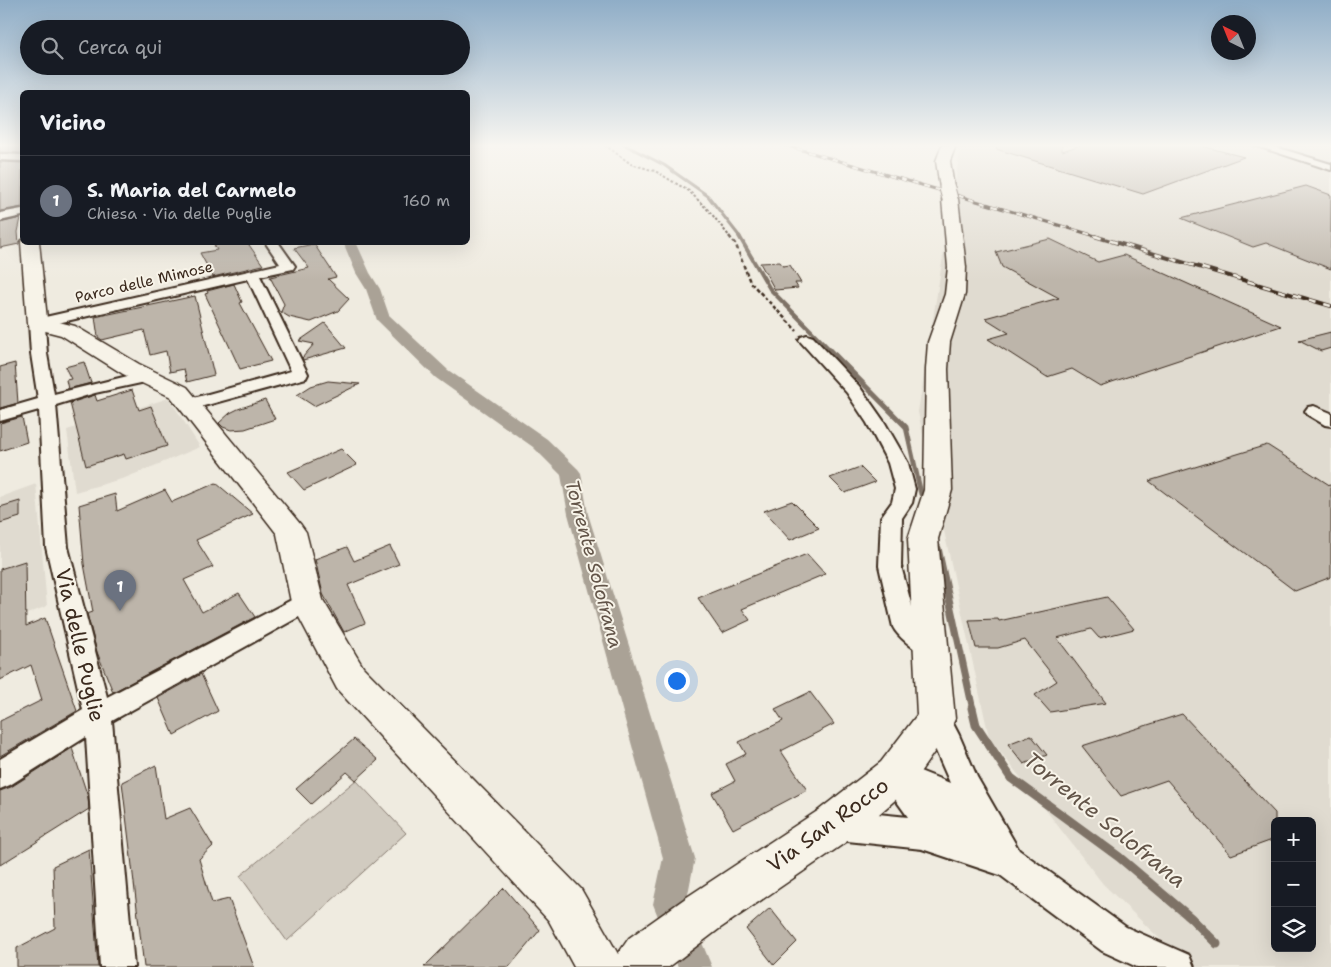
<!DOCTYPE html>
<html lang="it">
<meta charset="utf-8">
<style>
body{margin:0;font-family:"Shantell Sans",sans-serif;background:#242831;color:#f1f3f6}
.controls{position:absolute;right:15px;bottom:15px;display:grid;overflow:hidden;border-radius:8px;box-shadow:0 5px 20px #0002}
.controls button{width:45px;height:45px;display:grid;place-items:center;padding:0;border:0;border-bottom:1px solid #363941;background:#171b24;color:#f1f3f6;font:25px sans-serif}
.compass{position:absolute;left:1211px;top:15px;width:45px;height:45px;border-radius:50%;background:#171b24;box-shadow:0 5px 20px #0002;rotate:317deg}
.you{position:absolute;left:676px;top:680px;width:18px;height:18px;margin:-12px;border:4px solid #fff;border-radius:50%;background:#1a73e8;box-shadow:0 0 0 8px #1a73e833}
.badge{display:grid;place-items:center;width:32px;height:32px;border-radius:50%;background:#d1495b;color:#fff;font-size:16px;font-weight:700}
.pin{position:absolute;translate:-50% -41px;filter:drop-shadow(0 1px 2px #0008)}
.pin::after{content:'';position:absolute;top:26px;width:18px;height:15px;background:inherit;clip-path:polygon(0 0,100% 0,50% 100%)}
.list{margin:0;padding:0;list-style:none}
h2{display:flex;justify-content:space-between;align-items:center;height:65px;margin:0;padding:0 20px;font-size:21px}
h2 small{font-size:16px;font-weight:400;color:#9ea1a6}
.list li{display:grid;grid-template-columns:32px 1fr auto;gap:15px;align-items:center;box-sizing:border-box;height:90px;padding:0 20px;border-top:1px solid #363941}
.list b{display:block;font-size:19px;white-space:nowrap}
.list p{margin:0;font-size:16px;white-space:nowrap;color:#9ea1a6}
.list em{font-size:16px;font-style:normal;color:#9ea1a6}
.icon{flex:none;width:28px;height:28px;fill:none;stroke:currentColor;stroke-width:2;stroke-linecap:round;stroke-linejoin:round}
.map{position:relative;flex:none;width:1331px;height:967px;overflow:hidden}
.search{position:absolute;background:#171b24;box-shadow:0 5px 20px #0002;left:20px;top:20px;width:450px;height:55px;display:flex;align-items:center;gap:12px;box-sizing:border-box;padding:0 18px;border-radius:28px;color:#9ea1a6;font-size:19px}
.panel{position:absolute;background:#171b24;box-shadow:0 5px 20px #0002;left:20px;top:90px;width:450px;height:155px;border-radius:8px}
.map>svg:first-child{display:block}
.built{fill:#e0dbd0;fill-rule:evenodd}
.green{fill:#d1cbc0;stroke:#867a6f}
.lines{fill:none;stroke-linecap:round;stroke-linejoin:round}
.stream-far4{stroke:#7e7266;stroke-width:3}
.stream-far3{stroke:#7e7266;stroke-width:4}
.stream-far2{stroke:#7e7266;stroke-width:5}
.stream-far1{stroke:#7e7266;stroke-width:7}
.stream{stroke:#7e7266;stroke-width:9}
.canal{fill:#aaa296;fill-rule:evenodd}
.building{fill:#bdb5aa;stroke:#3b2a1e}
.street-casing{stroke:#3b2a1e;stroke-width:4}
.secondary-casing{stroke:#3b2a1e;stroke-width:3}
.path-far1{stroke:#3b2a1e;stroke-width:2;stroke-dasharray:2.5 2;stroke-linecap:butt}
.path{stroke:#3b2a1e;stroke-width:2.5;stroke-dasharray:4 2.5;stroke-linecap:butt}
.street{fill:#f7f3e8;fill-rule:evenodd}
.secondary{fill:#f7f3e8;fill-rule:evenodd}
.rail-far1-casing{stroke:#3b2a1e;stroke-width:3}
.rail-casing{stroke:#3b2a1e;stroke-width:4}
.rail-far1{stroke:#f7f3e8;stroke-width:2;stroke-dasharray:6;stroke-linecap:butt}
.rail{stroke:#f7f3e8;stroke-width:2.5;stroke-dasharray:8;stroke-linecap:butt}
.secondary-bridge-casing{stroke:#3b2a1e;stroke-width:17;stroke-linecap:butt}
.secondary-bridge{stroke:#f7f3e8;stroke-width:15}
.labels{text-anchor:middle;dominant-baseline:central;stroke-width:4;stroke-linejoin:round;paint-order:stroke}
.far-street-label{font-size:15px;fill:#3b2a1e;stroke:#f7f3e8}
.water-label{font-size:19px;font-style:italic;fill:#625448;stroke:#f7f3e8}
.near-street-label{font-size:21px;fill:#3b2a1e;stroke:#f7f3e8}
.near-water-label{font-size:22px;font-style:italic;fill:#625448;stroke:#f7f3e8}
</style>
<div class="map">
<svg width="1331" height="967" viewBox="0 0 1331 967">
<rect width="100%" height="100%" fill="#efebe0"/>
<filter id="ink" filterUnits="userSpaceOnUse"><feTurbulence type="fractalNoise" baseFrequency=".02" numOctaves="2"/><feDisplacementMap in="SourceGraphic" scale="10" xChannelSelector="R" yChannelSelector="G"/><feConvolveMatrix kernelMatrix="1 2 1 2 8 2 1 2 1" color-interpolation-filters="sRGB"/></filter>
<g filter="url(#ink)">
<!-- built -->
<g class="built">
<path d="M943,145h388v822h-142l-86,-83 -114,-147 -71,-325 42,-261zM1275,821h37v127h-37z"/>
<path d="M169,398l31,49 -75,31 -50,14 -8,-62z"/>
<path d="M36,484l11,122 -47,19v-128z"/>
</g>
<!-- green -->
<path class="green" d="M356,780l50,53 -119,108 -47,-65z"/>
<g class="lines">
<!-- stream-far4 -->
<path class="stream-far4" d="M625,145l39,20 44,31 32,41"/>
<!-- stream-far3 -->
<path class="stream-far3" d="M739,236l31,53 66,67"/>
<!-- stream-far2 -->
<path class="stream-far2" d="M835,355l71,72 15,67"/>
<!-- stream-far1 -->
<path class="stream-far1" d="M938,548l35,162"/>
<!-- stream -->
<path class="stream" d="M972,708l4,17 35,53 108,79 72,61 26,26"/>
<!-- canal -->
<path class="canal" d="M343,242h13l14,31 10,16 9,26 59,55 99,69 31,30 3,4 7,41 107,344 -9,46 26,63h-34l-25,-63 10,-46 -95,-344 -7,-39 -28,-28 -97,-69 -59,-58 -11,-31 -10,-16z"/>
</g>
<!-- building -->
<g class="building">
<path d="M22,145v8l-22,-1v-6z"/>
<path d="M997,145h65v6l19,-6h117l46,12 -101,37 -147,-45z"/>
<path d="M0,162l22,1v44l-22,4z"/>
<path d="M1306,186l25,9v74l-65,-26 -13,4 -72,-29z"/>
<path d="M21,218l-3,14 1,12 -19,4v-25z"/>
<path d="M1050,239l48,23 26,-7 157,71 -181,60 -28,-17 -25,8 -59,-38 21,-6 -24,-15 74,-20 -57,-31 -6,-15z"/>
<path d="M226,242h21l16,23 -50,12 -13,-24 17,-3 -3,-5z"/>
<path d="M314,244l22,33 -8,2 21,20 -11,12 -27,11 -22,-5 -8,-5 3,-8 -14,-27 39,-9 -15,-20z"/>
<path d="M780,262l3,4 7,-1 11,18h-6l3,5 -23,2 -15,-27z"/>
<path d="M234,284l8,18 -2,1 31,58 -31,8 -35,-75 3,-1 -1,-2z"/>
<path d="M195,296l19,79 -27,7 -3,-13 -14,3 -4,-21 -16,4 -6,-25 -42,10 -4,-3 -3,-20z"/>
<path d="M325,323l21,25 -43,12 -1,-2 12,-14 -15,-3z"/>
<path d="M1331,332v16l-10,3 -22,-11z"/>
<path d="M84,362l7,21 -23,6 -2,-9 5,-1 -6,-12z"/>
<path d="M15,363l3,40 -18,5v-41z"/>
<path d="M328,381l32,3 -46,22 -17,-11 14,-9z"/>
<path d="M132,390l7,20 12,-4 16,40 -41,13 -2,-5 -38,12 -16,-63 25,-8 2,6z"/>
<path d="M265,400l10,19 -30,10 -14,1 -8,-3 -4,-4 11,-10 8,-4z"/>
<path d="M22,417l5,25 -27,9v-28z"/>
<path d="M1267,445l64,41v91l-36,14 -146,-110z"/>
<path d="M341,449l16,16 -53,25 -16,-18z"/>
<path d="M860,467l15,15 -30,11 -15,-15z"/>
<path d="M216,483l37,31 -57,26 17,27 -29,13 18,32 37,-19 16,24 -142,75 -16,-40 -10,-38 6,-2 -9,-48 -5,-59 36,-11 2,17 48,-21 7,12z"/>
<path d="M20,501v16l-20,6v-16z"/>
<path d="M792,501l27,27 -29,12 -26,-29z"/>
<path d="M390,546l9,18 -51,21 17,38 -21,9 -21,-38 -8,-35 32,-12 7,14z"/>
<path d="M807,554l18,20 -83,35 8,11 -28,13 -24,-35z"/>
<path d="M25,561l1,65 19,-8 32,93 -77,45v-35l42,-21 -11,-35 -31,15v-111z"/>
<path d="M1107,597l27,32 -35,9 -8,-9 -34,9 49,65 -56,9 -15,-17 22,-14 -32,-41 -27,8h-22l-7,-28 29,-1 1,2z"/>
<path d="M201,674l17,37 -44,24 -16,-37z"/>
<path d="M810,692l24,32 -53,27 26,39 -74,39 -21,-36 23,-12 -9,-17 20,-10 -7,-12 44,-21 -8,-12z"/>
<path d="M1182,714l93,99v26l-44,16 -64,-75 -46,16 -39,-50z"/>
<path d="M1031,735l16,20 -23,9 -16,-20z"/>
<path d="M354,739l24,21 -22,20 -9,-8 -36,32 -15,-15z"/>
<path d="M72,748l16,49 1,12 -89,56v-74l11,-4z"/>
<path d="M156,765l8,54 26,-11 23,38 -14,13 13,44 17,-4 25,68h-110l-22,-185z"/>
<path d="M89,849l9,118h-81v-19l38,-20 -2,-62z"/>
<path d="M504,888l36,42 -31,37h-85z"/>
<path d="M770,908l27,34 -23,23 -28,-36z"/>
</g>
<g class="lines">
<defs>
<g id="street">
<path d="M1254,145h15l62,19v6z"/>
<path d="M0,154l22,1v6l-22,-1z"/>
<path d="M22,209v7l-22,5v-8z"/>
<path d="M265,242h13l17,24 -2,3 -33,7 48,98 -2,4 -117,32 -6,-1 -3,-4 3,-4 108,-30 -43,-92 -203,47 2,28 7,40 90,-22 6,1 2,4 -2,4 -55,12 -39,12 12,142 39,150 192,-101 8,-3 8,3 4,6 -4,6 -203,113 22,246h-34l-14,-230 -76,48 -10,4v-30l83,-49 -37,-163 -7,-137 -39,11v-11l38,-11 -7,-45 -2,-31 3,-3 248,-56z"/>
<path d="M807,335l6,2 46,49 26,37 23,40 7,26 -3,14 -10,15 -1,48 15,56 24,17 4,7 -4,7c-3,1 -5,3 -8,3 -11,1 -35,-20 -39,-29l-14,-61 2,-49 11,-15 3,-13 -7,-26 -21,-40 -20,-30 -48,-53 2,-3z"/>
<path d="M1314,406l17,7v13l-6,-1 -17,-10 -3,-4 3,-4z"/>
<path d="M936,707l10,3 13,25 18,42 42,73 107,77 63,28 5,12h-57l-35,-16 -102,-76 -78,-26 -84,-9 -11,-4 -4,-11 4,-11 11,-4 70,7 -23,-32 -4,-10 4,-10 10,-4 55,22 -28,-64 4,-9z"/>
</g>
<g id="secondary">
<path d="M942,145h14l-6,16 4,27 -2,3h-10l-2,-3 -4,-27z"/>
<path d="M950,194l5,2 3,3 8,68 -1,27 -15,48 -2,27 4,121 -14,49 17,180 -6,12 -40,57 -60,52 -130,89 -50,38h-95l-25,-46 -212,-232 -46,-87 -14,-68 -106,-137 -48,-23 -62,-39 -31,-8 -3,-4 -6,-81 1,-2v2h17l8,77 28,7 64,38 48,23 114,138 5,7 17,68 40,67 218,222 37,65 11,-16 58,-41 132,-87 62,-48 36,-47 -9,-176 16,-49 2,-121 2,-27 17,-48 3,-27 -6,-68 3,-3z"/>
</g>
</defs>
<!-- street casing -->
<use href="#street" class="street-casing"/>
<!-- secondary casing -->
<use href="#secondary" class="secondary-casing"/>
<!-- path-far1 -->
<path class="path-far1" d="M605,145l26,19 24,7 34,20 21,21 20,25"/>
<!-- path -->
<path class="path" d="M729,236l7,9 14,37 47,49"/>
<!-- street -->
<use href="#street" class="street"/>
<!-- secondary -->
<use href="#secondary" class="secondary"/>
<defs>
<path id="rail-far1" d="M785,145l314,92"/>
<path id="rail" d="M1094,236l237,70"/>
</defs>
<!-- rail-far1 casing -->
<use href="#rail-far1" class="rail-far1-casing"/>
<!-- rail casing -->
<use href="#rail" class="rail-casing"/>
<!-- rail-far1 -->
<use href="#rail-far1" class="rail-far1"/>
<!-- rail -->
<use href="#rail" class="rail"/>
<defs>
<path id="secondary-bridge" d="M947,188l3,11"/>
</defs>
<!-- secondary-bridge casing -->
<use href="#secondary-bridge" class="secondary-bridge-casing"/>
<!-- secondary-bridge -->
<use href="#secondary-bridge" class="secondary-bridge"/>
</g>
</g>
<!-- sky -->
<linearGradient id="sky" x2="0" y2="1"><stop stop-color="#8fadc7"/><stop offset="0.52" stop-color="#f8f6f1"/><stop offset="1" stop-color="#f8f6f1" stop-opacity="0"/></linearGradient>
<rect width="1331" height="280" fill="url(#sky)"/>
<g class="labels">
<!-- far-street labels -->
<g class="far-street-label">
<text transform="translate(144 282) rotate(-13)">Parco delle Mimose</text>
</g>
<!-- water labels -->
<g class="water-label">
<text transform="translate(594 564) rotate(75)">Torrente Solofrana</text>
</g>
<!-- near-street labels -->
<g class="near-street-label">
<text transform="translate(80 645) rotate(77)">Via delle Puglie</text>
<text transform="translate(828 825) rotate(-36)">Via San Rocco</text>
</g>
<!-- near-water labels -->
<g class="near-water-label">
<text transform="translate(1105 820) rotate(39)">Torrente Solofrana</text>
</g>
</g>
</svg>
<div class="controls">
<button>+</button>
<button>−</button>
<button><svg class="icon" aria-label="layers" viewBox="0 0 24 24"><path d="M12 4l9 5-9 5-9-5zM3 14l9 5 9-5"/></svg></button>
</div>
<svg class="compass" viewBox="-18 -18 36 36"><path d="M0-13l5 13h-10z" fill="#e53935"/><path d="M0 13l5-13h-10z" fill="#9ea1a6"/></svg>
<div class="you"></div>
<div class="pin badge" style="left:120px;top:611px;background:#6b7280">1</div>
<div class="search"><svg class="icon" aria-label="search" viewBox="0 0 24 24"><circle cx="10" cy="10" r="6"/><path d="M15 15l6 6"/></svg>Cerca qui</div>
<section class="panel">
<h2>Vicino<small></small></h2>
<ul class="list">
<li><span class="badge" style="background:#6b7280">1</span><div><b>S. Maria del Carmelo</b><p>Chiesa · Via delle Puglie</p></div><em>160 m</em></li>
</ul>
</section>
</div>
